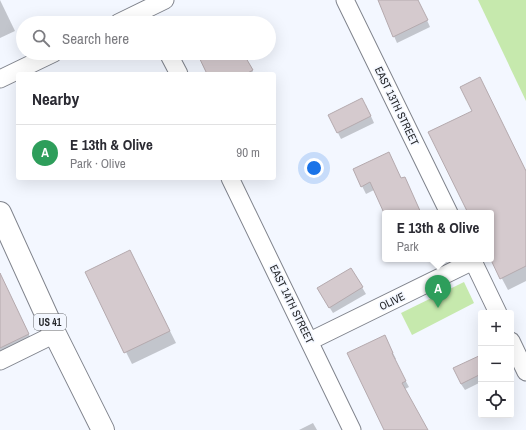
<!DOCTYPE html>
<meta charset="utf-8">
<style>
body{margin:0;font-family:"Archivo Narrow",sans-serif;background:#f7f7f7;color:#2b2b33}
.controls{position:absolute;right:12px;bottom:12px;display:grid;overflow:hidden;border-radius:4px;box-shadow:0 4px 16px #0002}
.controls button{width:36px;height:36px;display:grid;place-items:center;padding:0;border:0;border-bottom:1px solid #e1e1e2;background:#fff;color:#2b2b33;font:20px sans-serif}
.you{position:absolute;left:314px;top:168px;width:14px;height:14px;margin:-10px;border:3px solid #fff;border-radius:50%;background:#1a73e8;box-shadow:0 0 0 6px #1a73e833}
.badge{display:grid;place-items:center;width:26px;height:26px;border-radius:50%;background:#0f766e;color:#fff;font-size:13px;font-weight:700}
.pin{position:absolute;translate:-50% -33px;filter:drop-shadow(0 1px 2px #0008)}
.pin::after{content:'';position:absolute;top:21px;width:14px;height:12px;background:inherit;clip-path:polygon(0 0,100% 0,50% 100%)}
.popup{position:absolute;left:382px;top:210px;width:112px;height:52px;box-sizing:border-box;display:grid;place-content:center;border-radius:4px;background:#fff;filter:drop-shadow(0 1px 3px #0005);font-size:13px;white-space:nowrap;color:#7c7c81}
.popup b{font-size:15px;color:#2b2b33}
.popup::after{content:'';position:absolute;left:50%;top:100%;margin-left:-8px;border:8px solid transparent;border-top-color:#fff}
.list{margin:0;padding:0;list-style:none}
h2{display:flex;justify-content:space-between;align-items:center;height:52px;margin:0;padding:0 16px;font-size:17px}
h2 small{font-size:13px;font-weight:400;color:#7c7c81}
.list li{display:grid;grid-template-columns:26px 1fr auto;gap:12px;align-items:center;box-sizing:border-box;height:56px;padding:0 16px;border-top:1px solid #e1e1e2}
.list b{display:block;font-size:15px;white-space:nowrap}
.list p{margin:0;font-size:13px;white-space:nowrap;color:#7c7c81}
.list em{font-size:13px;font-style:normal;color:#7c7c81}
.icon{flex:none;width:22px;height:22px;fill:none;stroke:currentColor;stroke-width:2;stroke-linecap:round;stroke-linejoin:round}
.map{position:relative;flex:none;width:526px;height:430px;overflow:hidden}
.search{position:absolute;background:#fff;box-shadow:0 4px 16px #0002;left:16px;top:16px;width:260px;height:44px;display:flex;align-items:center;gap:10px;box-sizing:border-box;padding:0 14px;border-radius:22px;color:#7c7c81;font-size:15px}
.panel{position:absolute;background:#fff;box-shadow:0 4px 16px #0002;left:16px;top:72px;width:260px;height:108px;border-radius:4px}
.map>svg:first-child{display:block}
.green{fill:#c6e9ad}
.shadow{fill:#0003}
.building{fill:#d5cace;stroke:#b5aaae}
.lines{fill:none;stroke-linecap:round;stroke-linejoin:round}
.minor-casing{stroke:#80848d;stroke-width:19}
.major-casing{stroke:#80848d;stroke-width:24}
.minor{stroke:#fff;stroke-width:17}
.major{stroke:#fff;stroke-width:22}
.labels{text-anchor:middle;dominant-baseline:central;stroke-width:3;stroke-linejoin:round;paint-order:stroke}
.shield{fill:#f3f7ff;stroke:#626569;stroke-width:1}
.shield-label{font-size:10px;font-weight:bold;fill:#242629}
.street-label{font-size:11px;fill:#242629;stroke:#f3f7ff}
</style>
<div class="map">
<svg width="526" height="430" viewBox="0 0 526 430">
<rect width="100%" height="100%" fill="#f3f7ff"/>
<!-- green -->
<g class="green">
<path d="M478,0h48v101z"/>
<path d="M464,282l10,21 -62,32 -11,-22z"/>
</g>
<!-- shadow -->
<g class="shadow">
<path d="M0,0l15,31 -15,7z"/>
<path d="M378,0h40l12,27 -33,16z"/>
<path d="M198,53h44l12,21h-45z"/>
<path d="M480,79l46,92v110l-18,9 -17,-32v-45h-22z"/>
<path d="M366,105l8,18 -33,16 -3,-6z"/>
<path d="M354,170l47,9 7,6 13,28h-35l-12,-23 -8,4z"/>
<path d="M130,251l46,92 -44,21 -46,-92z"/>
<path d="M351,269l15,25 -33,19 -15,-24z"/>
<path d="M0,275l34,70 -34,10z"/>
<path d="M388,343l8,16 -2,1 15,27 -4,2 21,41h-41z"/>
<path d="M481,356v26l-16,8 -4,-6z"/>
<path d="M313,423l4,7h-18z"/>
</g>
<!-- building -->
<g class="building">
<path d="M378,0h40l10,20 -35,17z"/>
<path d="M197,53h46l10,17 -7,4h-39z"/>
<path d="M480,77l46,94v95l-26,13 -9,-19v-47h-23l-40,-81 44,-21 -12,-24z"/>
<path d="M362,98l9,18 -34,17 -9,-18z"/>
<path d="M389,152l12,26 4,-1 16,36h-37l-14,-31 -9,5 -8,-18z"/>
<path d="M130,250l40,81 -46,22 -39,-81z"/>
<path d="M351,268l12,19 -34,21 -12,-20z"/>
<path d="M0,273l29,61 -29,14z"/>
<path d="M385,335l8,18h-1l14,28 -4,2 26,47h-44l-37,-77z"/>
<path d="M481,355v19l-20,10 -8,-16z"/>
</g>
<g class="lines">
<defs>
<g id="minor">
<path d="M345,0l104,213"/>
<path d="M118,23l47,-23"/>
<path d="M168,53l11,21"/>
<path d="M0,79l54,-26"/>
<path d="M230,178l122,252"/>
<path d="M472,259l26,54"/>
<path d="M310,341l163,-80"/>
<path d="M511,341l15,31"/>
<path d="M0,361l55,-27"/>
</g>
<path id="major" d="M0,213l55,121 48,96"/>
</defs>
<!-- minor casing -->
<use href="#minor" class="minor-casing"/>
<!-- major casing -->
<use href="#major" class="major-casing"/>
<!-- minor -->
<use href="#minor" class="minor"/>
<!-- major -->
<use href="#major" class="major"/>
</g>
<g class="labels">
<!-- shield labels -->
<rect class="shield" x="34" y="314" width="32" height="16" rx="3"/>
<g class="shield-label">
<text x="50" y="322">US 41</text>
</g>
<!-- street labels -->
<g class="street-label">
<text transform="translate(397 106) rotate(64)">EAST 13TH STREET</text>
<text transform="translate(392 301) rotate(-26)">OLIVE</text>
<text transform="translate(292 304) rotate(64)">EAST 14TH STREET</text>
</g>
</g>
</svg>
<div class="controls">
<button>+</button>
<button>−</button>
<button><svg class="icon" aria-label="locate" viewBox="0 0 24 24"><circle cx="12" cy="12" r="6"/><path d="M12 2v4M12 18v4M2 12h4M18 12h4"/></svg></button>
</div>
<div class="you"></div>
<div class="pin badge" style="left:438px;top:308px;background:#2e9e5b">A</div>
<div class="popup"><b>E 13th &amp; Olive</b>Park</div>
<div class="search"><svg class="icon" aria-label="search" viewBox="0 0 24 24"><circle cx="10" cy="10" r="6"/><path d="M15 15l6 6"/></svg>Search here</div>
<section class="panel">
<h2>Nearby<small></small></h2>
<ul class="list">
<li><span class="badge" style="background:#2e9e5b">A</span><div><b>E 13th &amp; Olive</b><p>Park · Olive</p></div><em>90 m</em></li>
</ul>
</section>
</div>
